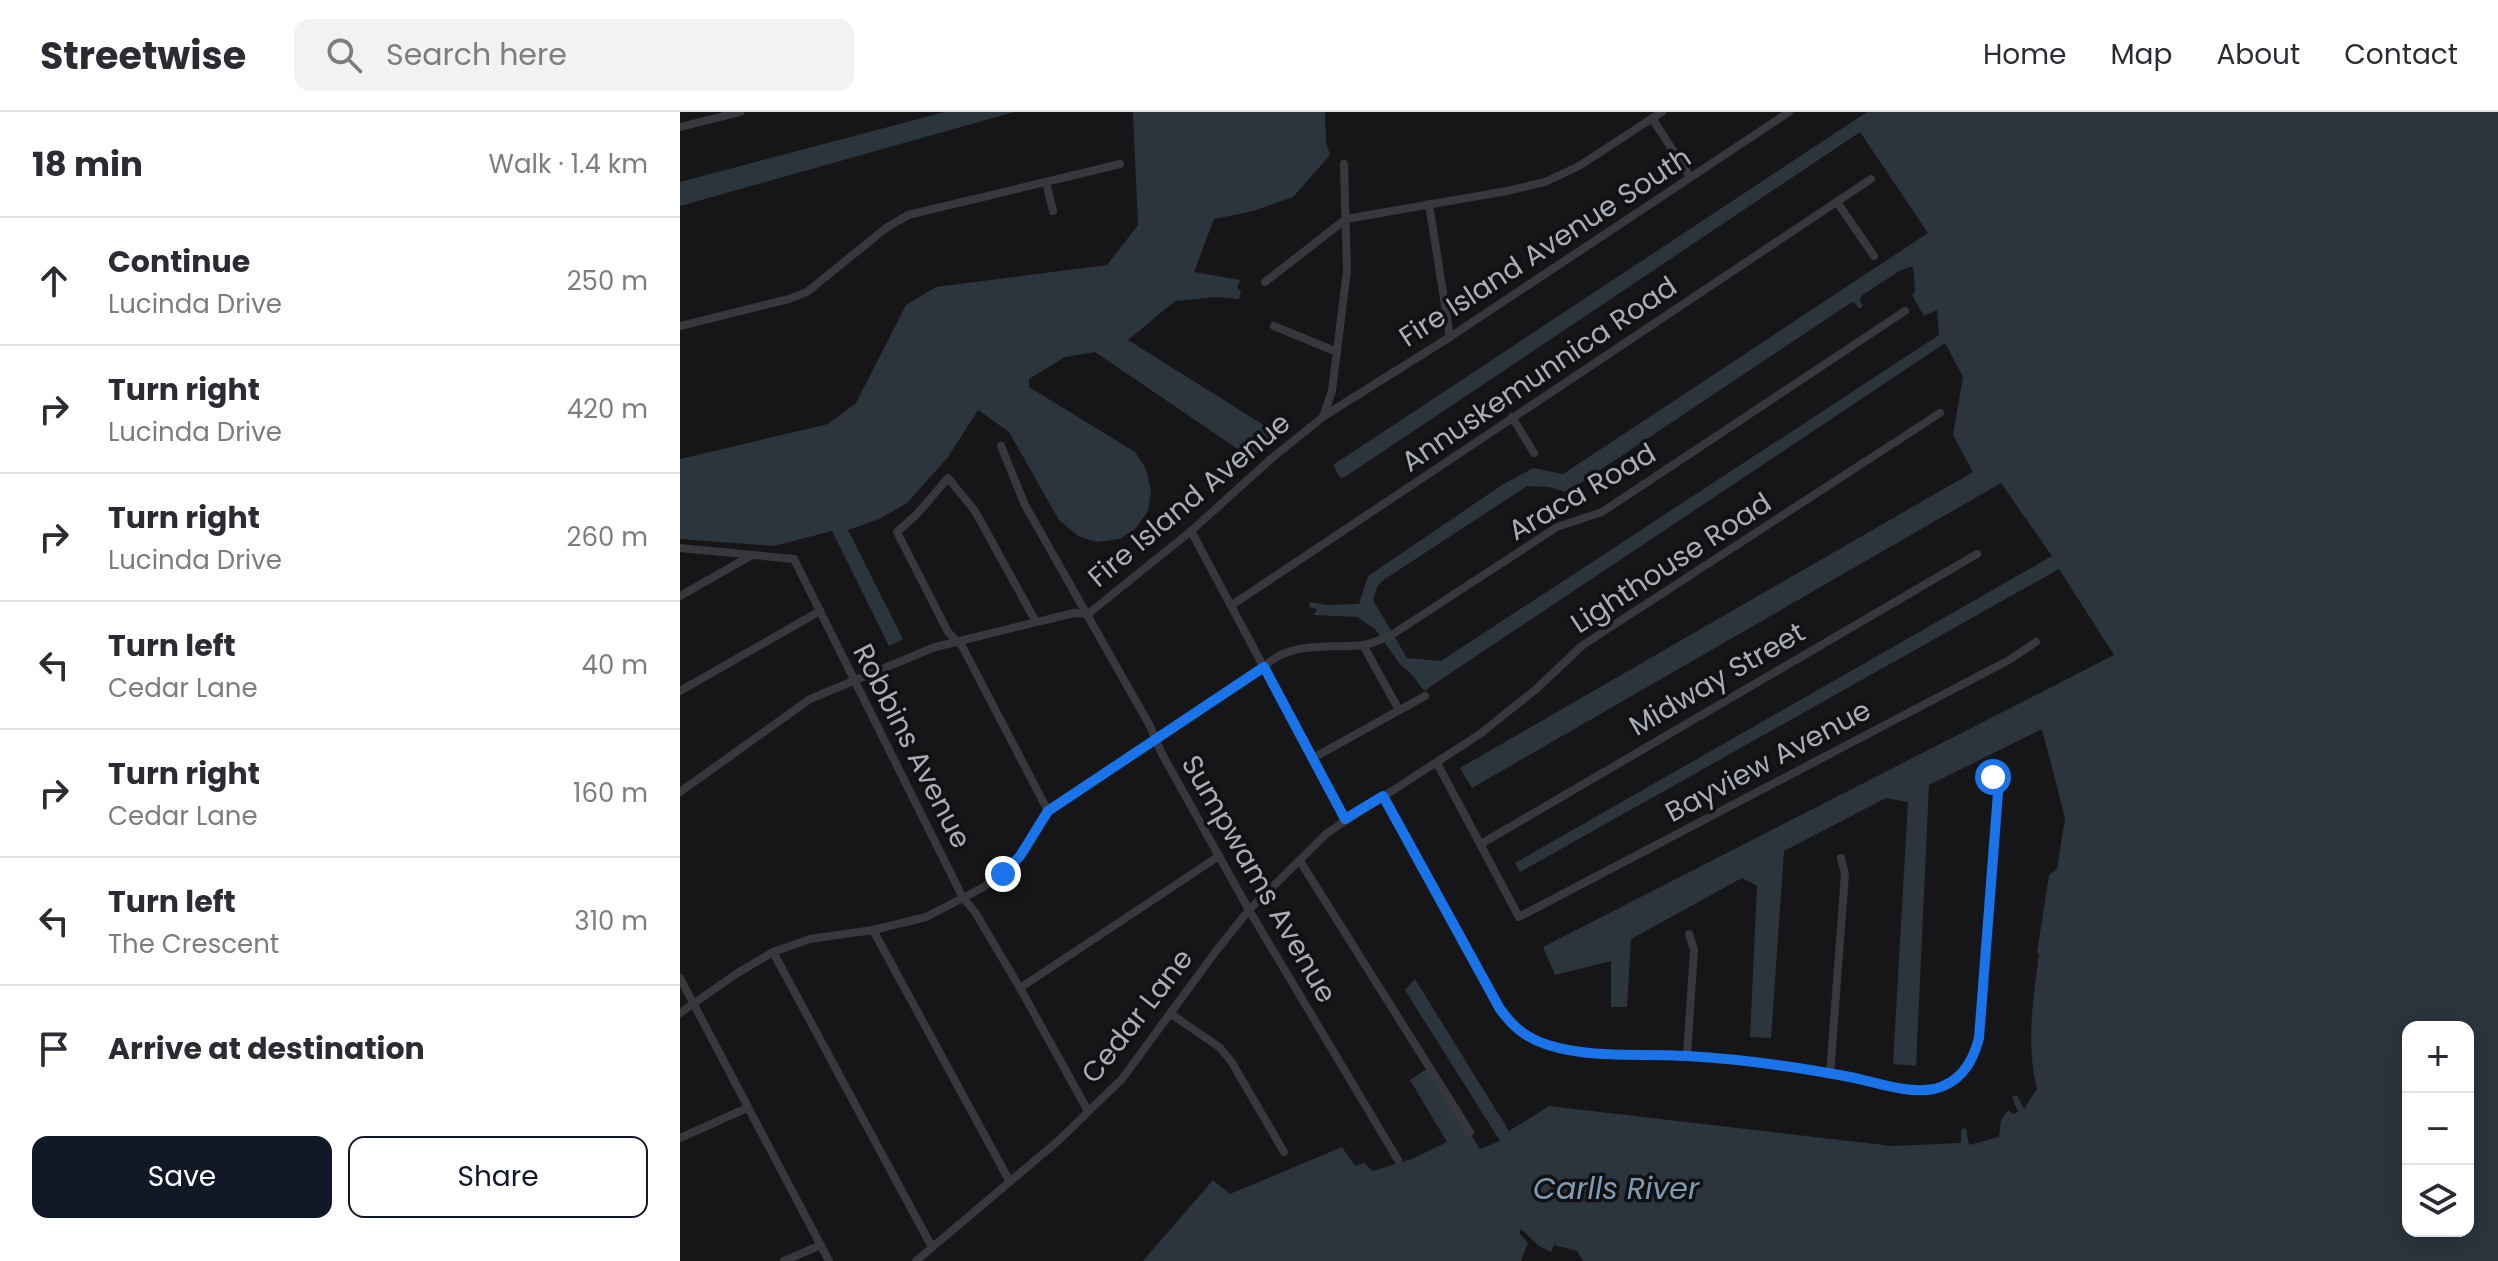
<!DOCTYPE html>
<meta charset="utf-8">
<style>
body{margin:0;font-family:Poppins,sans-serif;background:#f2f2f3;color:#2b2b33}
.controls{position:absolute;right:24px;bottom:24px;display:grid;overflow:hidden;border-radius:16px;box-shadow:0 4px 20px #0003}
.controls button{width:72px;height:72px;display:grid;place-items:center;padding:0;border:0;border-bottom:2px solid #e1e1e2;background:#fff;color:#2b2b33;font:40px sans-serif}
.stop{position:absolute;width:24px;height:24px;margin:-18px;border:6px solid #1a73e8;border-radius:50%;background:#fff}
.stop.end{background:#1a73e8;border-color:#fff;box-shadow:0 2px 8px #0008}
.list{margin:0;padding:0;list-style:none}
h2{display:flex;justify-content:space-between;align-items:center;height:104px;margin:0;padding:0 32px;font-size:34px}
h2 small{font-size:26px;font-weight:400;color:#7c7c81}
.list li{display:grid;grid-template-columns:52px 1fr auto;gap:24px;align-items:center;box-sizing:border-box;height:128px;padding:0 32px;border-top:2px solid #e1e1e2}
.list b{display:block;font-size:30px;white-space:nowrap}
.list p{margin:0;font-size:26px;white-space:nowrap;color:#7c7c81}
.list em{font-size:26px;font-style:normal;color:#7c7c81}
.actions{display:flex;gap:16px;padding:24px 32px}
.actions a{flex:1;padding:18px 0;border:2px solid #111827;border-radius:16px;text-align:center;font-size:28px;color:#111827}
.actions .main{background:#111827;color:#fff}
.icon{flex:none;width:44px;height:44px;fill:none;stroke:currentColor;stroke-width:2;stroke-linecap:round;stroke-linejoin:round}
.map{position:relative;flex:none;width:1818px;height:1149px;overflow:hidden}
header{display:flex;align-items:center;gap:48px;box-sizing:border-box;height:112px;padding:0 40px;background:#fff;border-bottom:2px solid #e1e1e2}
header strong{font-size:38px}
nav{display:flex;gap:44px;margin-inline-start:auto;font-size:28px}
.search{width:560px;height:72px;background:#f2f2f3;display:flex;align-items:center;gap:20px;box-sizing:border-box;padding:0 28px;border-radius:16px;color:#7c7c81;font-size:30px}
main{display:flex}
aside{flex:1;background:#fff}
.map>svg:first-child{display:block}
.water{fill:#2c353c;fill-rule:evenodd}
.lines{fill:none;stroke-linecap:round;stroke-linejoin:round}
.minor{stroke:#37383d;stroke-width:8}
.route{stroke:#1a73e8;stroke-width:10}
.labels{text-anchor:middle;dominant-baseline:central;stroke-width:7;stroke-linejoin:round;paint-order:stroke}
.street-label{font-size:28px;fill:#a8adb8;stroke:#111113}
.water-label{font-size:30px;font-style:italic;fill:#7f9bb3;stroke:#111113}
</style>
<header>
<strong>Streetwise</strong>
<div class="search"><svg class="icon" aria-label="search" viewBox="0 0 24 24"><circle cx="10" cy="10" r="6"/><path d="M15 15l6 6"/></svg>Search here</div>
<nav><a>Home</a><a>Map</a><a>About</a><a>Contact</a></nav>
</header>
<main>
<aside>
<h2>18 min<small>Walk · 1.4 km</small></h2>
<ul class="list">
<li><svg class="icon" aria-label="ahead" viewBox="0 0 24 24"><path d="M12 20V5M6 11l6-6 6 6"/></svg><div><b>Continue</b><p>Lucinda Drive</p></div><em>250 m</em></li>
<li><svg class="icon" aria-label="right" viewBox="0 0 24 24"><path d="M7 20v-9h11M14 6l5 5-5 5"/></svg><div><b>Turn right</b><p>Lucinda Drive</p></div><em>420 m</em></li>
<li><svg class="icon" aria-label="right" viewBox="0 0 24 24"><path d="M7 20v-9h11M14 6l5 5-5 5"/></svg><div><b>Turn right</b><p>Lucinda Drive</p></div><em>260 m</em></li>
<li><svg class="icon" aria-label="left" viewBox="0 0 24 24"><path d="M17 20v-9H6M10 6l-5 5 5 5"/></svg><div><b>Turn left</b><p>Cedar Lane</p></div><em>40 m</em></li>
<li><svg class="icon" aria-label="right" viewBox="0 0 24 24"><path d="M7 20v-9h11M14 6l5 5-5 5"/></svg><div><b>Turn right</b><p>Cedar Lane</p></div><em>160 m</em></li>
<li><svg class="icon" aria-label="left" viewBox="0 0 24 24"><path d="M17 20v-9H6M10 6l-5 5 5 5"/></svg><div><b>Turn left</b><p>The Crescent</p></div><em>310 m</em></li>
<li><svg class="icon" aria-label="arrive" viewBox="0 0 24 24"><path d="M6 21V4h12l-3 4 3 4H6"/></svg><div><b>Arrive at destination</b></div></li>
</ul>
<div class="actions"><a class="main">Save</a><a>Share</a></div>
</aside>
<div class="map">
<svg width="1818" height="1149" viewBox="0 0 1818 1149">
<rect width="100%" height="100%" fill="#161618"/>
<!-- water -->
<g class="water">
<path d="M265,0h69l-334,94v-24z"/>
<path d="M453,0h192l1,30 4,13 -37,42 -40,14 -39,8 -20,53 46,8 -3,8 4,3 -2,8 -23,-2 -41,4 -47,39 150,94 -27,24 -156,-106 -30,5 -36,22v8l106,65 11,17 5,22 -3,20 -12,17 -16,11 -24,3 -18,-6 -19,-16 -50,-88 -31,-22 -30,47 -41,46 -28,16 -31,11 55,109 -14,7 -57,-115 -58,15 -94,-7v-80l148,-35 28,-21 50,-98 30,-18 171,-22 31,-40z"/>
<path d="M1187,0h631v1149h-915l-6,-10 -23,-6 -3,7 -12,-6 -18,-17 -2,4 9,10 -7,18h-378l70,-81 17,14 112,-47 13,19 9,-3 9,8 39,-12 35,-17 -37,-62 18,-12 52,81 20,-8 -95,-151 10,-11 94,152 40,-25 343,40 69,-3v-14l5,-1 3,17 30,-8 2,-17 7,-10 5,4 5,-2 -6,-15 5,-2 7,14 13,-20c-11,-45 -4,-89 2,-135l-2,-1 12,-78 8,-6 8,-51 -23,-89 -113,56 -13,281 -23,-2 15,-262 -22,-4 -102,53 -13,187 -21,-1 7,-151 -15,-8 -111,61 -4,68h-16v-46l-56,14 -12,-28 571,-292 -55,-86 -539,303 -5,-9 537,-307 -51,-73 -529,305 -12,-20 513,-296 -20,-37 10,-58 -18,-34 -521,348 -10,-14 -15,-14 -24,-34 -18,-12 -43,-2 3,-6 -8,-2 1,-5 16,3 33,-1 9,-28 134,-91 31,-17 30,6 365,-241 -68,-101 -515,345 -5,1 -7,-13zM1233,154l2,25 -3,4 12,21 13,-6 2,25 -498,326 -34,-3 -34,-58 4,-13 5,-6 145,-95 22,1 17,5 9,-5 277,-185 3,1 4,6 4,-3 -3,-6 1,-4 40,-26zM1728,915h60v204h-60z"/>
</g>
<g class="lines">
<!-- minor -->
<g class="minor">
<path d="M972,6l38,59"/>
<path d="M0,15l60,-15"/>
<path d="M366,70l7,29"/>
<path d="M1157,90l37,54"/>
<path d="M749,92l21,133"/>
<path d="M585,170l81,-63 161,-28 38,-9 34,-16 83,-54"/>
<path d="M0,214l109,-27 18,-7 79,-64 22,-13 212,-51"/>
<path d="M594,214l63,26"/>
<path d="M644,304l126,-79 339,-225"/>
<path d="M832,305l22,36"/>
<path d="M321,334l24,59 125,221 11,26 88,158 149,250"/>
<path d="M511,419l154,288"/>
<path d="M0,436l114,11 169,339 12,14 45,76 68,123"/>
<path d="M0,484l72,-41"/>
<path d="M552,493l639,-426"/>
<path d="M356,510l-61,-111 -27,-33 -31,36 -20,18 51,100 14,14 86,165"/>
<path d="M683,533l36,65"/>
<path d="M0,579l140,-80"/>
<path d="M633,646l112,-62"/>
<path d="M757,651l82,154 490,-257 27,-18"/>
<path d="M0,680l130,-93 125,-52 139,-34 14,1 103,-83 81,-73 51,-41 9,-26 15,-120 -3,-107"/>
<path d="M703,684l117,213c13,18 26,29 48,36 45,14 92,8 139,11 56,4 113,12 169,23 24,4 53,15 77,10 26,-6 40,-27 46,-51l19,-245 -5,-16"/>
<path d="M801,732l496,-290"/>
<path d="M620,749l170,271"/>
<path d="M193,818l137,252"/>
<path d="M93,840l159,295"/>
<path d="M0,866l149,283"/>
<path d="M340,876l199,-132"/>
<path d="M0,901l56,-39 37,-22 37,-13 63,-9 53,-13 56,-29 21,-14 17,-18 28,-45 216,-144c26,-27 66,-18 99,-22 10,-1 20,-7 30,-11l164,-107 45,-15 303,-201"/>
<path d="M491,902l48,33 12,14 53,91"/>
<path d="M1007,944l7,-106 -5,-16"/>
<path d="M1150,962l15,-200 -4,-16"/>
<path d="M0,1026l67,-30"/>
<path d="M104,1149l37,-16"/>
<path d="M236,1149l142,-120 64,-62 94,-128 33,-41 78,-77 153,-99 55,-44 48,-45 357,-232"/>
</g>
</g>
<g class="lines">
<!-- route -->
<path class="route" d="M323,762l17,-18 28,-45 216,-144 81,152 38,-23 117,213c13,18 26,29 48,36 45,14 92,8 139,11 54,3 110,11 163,21 25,5 57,17 84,12 26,-6 39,-27 45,-51l19,-245 -5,-16"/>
</g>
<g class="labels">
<!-- street labels -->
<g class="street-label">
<text transform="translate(865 135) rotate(-33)">Fire Island Avenue South</text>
<text transform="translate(859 262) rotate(-34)">Annuskemunnica Road</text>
<text transform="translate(902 380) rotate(-30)">Araca Road</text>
<text transform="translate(509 388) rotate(-40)">Fire Island Avenue</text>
<text transform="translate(991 451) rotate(-33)">Lighthouse Road</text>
<text transform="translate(1037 567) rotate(-30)">Midway Street</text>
<text transform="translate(232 634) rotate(63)">Robbins Avenue</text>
<text transform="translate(1088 649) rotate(-28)">Bayview Avenue</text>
<text transform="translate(579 767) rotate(60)">Sumpwams Avenue</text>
<text transform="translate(457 904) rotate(-52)">Cedar Lane</text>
</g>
<!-- water labels -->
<g class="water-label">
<text x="936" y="1076">Carlls River</text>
</g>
</g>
</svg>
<div class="controls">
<button>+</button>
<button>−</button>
<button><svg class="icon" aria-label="layers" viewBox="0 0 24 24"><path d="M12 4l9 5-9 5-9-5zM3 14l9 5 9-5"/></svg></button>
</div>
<div class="stop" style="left:1313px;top:665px"></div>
<div class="stop end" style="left:323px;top:762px"></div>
</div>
</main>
